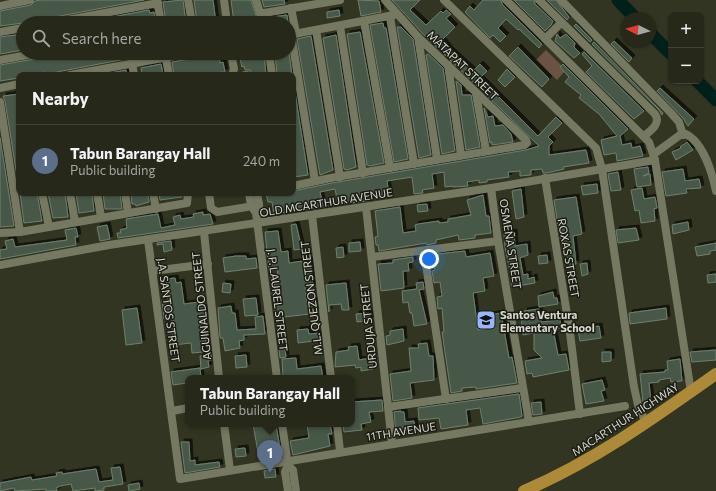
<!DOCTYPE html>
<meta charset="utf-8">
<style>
body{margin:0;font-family:Commissioner,sans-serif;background:#2e3022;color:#f1f3f6}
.controls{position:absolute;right:12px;top:12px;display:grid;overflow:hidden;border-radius:8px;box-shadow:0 1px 3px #0004}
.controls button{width:36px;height:36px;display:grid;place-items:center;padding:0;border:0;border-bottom:1px solid #424438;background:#262819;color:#f1f3f6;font:20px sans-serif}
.compass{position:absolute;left:620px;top:12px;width:36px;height:36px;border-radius:50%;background:#262819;box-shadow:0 1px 3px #0004;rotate:276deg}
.you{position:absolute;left:429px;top:259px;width:14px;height:14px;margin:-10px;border:3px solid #fff;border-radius:50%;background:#1a73e8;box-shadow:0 0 0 6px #1a73e833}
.badge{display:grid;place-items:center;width:26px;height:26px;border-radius:50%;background:#95b2f1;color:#fff;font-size:13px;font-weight:700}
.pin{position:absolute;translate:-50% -33px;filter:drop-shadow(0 1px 2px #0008)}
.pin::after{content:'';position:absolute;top:21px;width:14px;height:12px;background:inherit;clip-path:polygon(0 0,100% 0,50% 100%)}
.popup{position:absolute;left:185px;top:375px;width:170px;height:52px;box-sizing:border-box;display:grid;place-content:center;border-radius:8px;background:#262819;filter:drop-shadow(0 1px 3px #0005);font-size:13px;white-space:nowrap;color:#a4a6a2}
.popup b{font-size:15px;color:#f1f3f6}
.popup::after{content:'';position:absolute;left:50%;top:100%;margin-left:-8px;border:8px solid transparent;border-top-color:#262819}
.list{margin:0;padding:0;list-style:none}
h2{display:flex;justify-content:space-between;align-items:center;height:52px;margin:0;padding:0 16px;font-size:17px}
h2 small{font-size:13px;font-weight:400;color:#a4a6a2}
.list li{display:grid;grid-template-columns:26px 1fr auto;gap:12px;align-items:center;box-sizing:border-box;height:72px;padding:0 16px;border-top:1px solid #424438}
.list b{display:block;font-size:15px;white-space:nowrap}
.list p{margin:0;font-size:13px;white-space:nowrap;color:#a4a6a2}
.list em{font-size:13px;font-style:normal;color:#a4a6a2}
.icon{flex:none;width:22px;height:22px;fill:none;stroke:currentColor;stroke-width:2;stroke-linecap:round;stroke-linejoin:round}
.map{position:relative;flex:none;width:716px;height:491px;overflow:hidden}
.search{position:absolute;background:#262819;box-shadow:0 1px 3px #0004;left:16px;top:16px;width:280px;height:44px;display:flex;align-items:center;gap:10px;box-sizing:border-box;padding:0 14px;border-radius:22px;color:#a4a6a2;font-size:15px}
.panel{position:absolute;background:#262819;box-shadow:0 1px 3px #0004;left:16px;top:72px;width:280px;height:124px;border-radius:8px}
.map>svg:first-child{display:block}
.pitch{fill:#6a5343}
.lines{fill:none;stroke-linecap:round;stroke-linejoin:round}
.river{stroke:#00211a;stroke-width:13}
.building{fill:#475848;stroke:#6e806f;filter:url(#shadow)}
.street{stroke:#757962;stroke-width:8}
.highway{stroke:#ad8a38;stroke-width:12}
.labels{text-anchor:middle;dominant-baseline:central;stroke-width:3;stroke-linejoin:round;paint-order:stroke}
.street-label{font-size:11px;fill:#d8dace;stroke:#1a1c13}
.poi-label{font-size:11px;font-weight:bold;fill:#d8dace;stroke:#1a1c13;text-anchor:start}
</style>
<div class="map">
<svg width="716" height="491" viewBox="0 0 716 491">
<defs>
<filter id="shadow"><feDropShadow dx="3" dy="-3" stdDeviation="0" flood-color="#0009"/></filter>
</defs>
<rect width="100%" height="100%" fill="#323521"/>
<!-- pitch -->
<path class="pitch" d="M546,50l20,20 -9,10 -21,-20z"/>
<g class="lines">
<!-- river -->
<g class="river">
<path d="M618,0l17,18"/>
<path d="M650,33l21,21"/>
<path d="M697,81l19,19"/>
</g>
</g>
<!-- building -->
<g class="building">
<path d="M41,0h103l-94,18 -4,2 -46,6v-15l31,-6 4,-4z"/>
<path d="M183,0l3,23h-20l-3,-21z"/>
<path d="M194,0h19l3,23h-19z"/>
<path d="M231,0h20l6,18h8l22,-3 1,8h-35v-2l-19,2z"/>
<path d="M262,0h22l1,4 -21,3z"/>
<path d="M358,0l21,1 2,11 -20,4z"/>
<path d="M392,0h28l-10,10 16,15 15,-14 2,2 3,-3 5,4 -5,4 9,9 -13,13 8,10 23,21 7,-7 7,7 -7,7 58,58 18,-19 6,6 -14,14 5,5 -4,4v9l37,-5 3,13 -26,4 1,2 -17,4h-4l-1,-4 -11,1v5l-11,1v-5l-12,1 1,5 -22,3v2l-8,1v-3l-12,2 1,4 -15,1v-1l-8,1 -1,-15 -12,2 2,14 -12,2 1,3 -9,1 -2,-17 -25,4 2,14 -7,2 -1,-5 -13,1 1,8 -31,3 -3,-15 -15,3 3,14 -49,8 -2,-12h-4l-2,-8 27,-1v-2l39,-8 194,-33 13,-4 -117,-113z"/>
<path d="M483,0h18l1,4 40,40 -3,4 -20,-19 -1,1 -12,-11 -8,9 8,8 -6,6 -7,-7 -3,3 -25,-26 5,-6 4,4z"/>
<path d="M514,0h20l1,4 18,17 -2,4 -6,6z"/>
<path d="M547,0h9l13,17 -2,3z"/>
<path d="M149,10l1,3 4,-1 1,11h-74z"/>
<path d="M339,10l1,6 -13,2v-6z"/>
<path d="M383,23l1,5h2l22,131 -14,3 -24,-137z"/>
<path d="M576,24l16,16 -2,2 -16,-16z"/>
<path d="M397,27h4l12,12 18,116 -12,3z"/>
<path d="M360,32l24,131 -14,3 -3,-1 -20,-131z"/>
<path d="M23,34v16l-23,4v-17z"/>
<path d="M557,34l3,4 6,-4 9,9 -1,4 6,6 -6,5 -19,-17z"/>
<path d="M336,35l20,132 -9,3 -3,-1 -21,-131z"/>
<path d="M311,36l22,134 -13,5 -23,-136z"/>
<path d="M614,41l18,17 -3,4 -18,-18z"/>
<path d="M594,42l69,71 -1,2 -3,-5 -67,-66z"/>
<path d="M518,47l31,32 -7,8 -33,-31z"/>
<path d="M584,52l60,59 -10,8 -48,-47 6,-6 -10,-12z"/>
<path d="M53,53h94v2l-101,19v-2l-27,3v3l-19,3v-16l40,-7 4,-4z"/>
<path d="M243,53h21l2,22h-14l-2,-5h-5l-1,-4 -2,1 -3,-13z"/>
<path d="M275,53h14l3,22h-15z"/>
<path d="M219,54l1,9 3,-1 2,10 -51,3 -2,-13z"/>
<path d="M428,54l15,14 12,83 -13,3 -16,-99z"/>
<path d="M161,64l2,10 -21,1 -1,-7z"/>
<path d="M563,64l65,65 -8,7 2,9 9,-2 1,5 8,-2 3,10 -26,5 -1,-8 -12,2 -3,-15 16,-4 -18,-22 -20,-16 2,-3 -16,-13 4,-5 -9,-10z"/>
<path d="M507,69l8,8 -10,10 -7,-7z"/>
<path d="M126,70l1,5h-27z"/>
<path d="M293,80l15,95 -14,2 -1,-3z"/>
<path d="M456,81l5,4 1,10h9l9,52 -14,3z"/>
<path d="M660,88l34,31 -6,7 -5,-8 -26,-27z"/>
<path d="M19,94v95l-14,-88 -2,-5z"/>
<path d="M484,108l4,9 5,-1 2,10 8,-1 8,9 2,8 -21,3v-3l-2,1z"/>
<path d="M0,138l14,88 -14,1z"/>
<path d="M687,142l6,8 -17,10 -4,-8 9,-4 -1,-1z"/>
<path d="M648,167l1,6 -6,3 7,-2 1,11 -14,2 -3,-18z"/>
<path d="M683,169l2,12 14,-2 2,9 -15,1 1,4 -21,3 -4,-24z"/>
<path d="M618,172l3,18 -10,1 -3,-17z"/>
<path d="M597,184l1,9 -15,2 -2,-9z"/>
<path d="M642,188l2,11 11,-2 2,11 -3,1 1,12 -14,2 -2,-13 -4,1 -4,-21z"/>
<path d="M521,189l3,28 -8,2 -4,-28z"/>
<path d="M20,193h17l5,28 -18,2z"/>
<path d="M48,193h17l3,24 -15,1z"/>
<path d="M76,193h16l2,18 -15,2z"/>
<path d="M103,193h17l2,16h-17z"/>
<path d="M131,193h17l1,9 -13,4 -1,-2h-3z"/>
<path d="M159,193h23v4l-22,3z"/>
<path d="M483,195l3,21h3l2,17 -16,2v3l-16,2 -1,-5 -22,5v3l-9,2 -1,-2 -47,8 -1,-6h-2l-1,-8 3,-1 -3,-25 25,-4 3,26 13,-2 -1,-6 3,-1 21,-3v2l9,-1v-3l23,-4 -4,-15z"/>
<path d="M576,197l6,37 -9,2 3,28h-8l-4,-27 -4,1 -6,-38z"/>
<path d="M427,204l1,7 -10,1 -1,-7z"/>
<path d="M203,212v3l7,-1 3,10 -95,14 -1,-5h4l-1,-3 7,-2 -1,-9 32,-5 3,14 14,-3 -2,-8 7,-2 1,4 13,-2 -1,-3z"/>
<path d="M688,222l1,8 -16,4 -1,-9z"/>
<path d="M296,224l6,25 -8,1 -3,-25z"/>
<path d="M107,225l3,14 -10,2 -3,-14z"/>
<path d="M76,228l2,9h-3l1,8 -76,14v-9l7,-1 -2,-8 8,-2 2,8 52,-7 -2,-10z"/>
<path d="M636,228l3,12 -21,3 -2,-13z"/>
<path d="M278,231l3,21 7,-1 1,12 21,-3 3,26 -8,1 2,15 9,-2 2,13 -42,5 -4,-26h3l-1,-10 5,-1 -2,-12 -8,2 -4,-39z"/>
<path d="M514,232l1,14 12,-2 1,11 -8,3 3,17 5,-1v5l6,-2 1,6 -23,4 -1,-6h1l-7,-34 -1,-14z"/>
<path d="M171,241l1,9 -8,2 -1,-8 -6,1v-2z"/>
<path d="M360,242l1,9 -12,1v-9z"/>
<path d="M716,243v7l-6,1v3l-13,2 -2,-9z"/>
<path d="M343,247l1,10 -7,1 -1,-10z"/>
<path d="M465,251l1,6 24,-4 4,23 -11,2 2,13 -12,2 5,37 13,-2 -2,-13 12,-2 8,45 3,-1 5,26 -41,6v-2l-14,1v3l-11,2 -9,-61h2l-2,-24 -4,1 -1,-12 5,-1 -2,-14 -6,1 -2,-12 3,-1 -1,-7 5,-1 -1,-8z"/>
<path d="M547,255l1,8 -9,1 -1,-8z"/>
<path d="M236,256h10v3l10,-1 1,10 -32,4 -2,-14z"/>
<path d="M413,257v5l-5,1 1,8h-6l1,17 -23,3 -3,-27 15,-1v-3z"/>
<path d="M587,263l1,11 -6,2 -2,-12z"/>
<path d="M716,274v8l-8,1 -1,-8z"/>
<path d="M175,278l1,5 5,-1 3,22 15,-2 1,6h6l1,11h-4l3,22 -4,1 1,10 -11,1 -1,-10 -18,2 -1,-27 -8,1 -2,-18 6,-1 -2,-21z"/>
<path d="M423,282l1,7 -5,1 8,34 -13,2 -2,-13h-2l-2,-11 -5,1 -1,-12 15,-2 -1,-6z"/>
<path d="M223,283l8,1 -1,9 -8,-1z"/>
<path d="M346,283l3,27h-7l-1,-6 -12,1v7l-3,-27z"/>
<path d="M553,292l1,6h3l1,6 -19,3 -1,-11z"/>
<path d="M256,298l2,17 -13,1 -2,-17z"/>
<path d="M231,306l1,7h3l2,17 19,-1 -1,-12 8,-1 2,18 -21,1v5l-5,1 1,7 -15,3 -2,-13h-3l-2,-30z"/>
<path d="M137,308l5,35 -16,2 -4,-35z"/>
<path d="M666,308l1,11 -37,5 -1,-11z"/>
<path d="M539,309l2,13 19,-2 1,8 -8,1 5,26 8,-1 3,16 -36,7 -1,-4 -5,1 -2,-13 17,-3 -8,-8v-17l-11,2 -2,-19 4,-1 -1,-4z"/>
<path d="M369,313l1,7 -13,2 -1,-8z"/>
<path d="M599,326l2,12 -21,3 -2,-11z"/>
<path d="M308,329l1,5 11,-1 1,7 -23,3 -1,-13z"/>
<path d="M403,329l1,12 -17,4 -1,-9 4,-1v-4z"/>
<path d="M427,343l2,13h4l1,24 -24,3 2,15 -19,3 -3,-27 21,-3 -2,-23h10l-1,-4z"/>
<path d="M357,346l2,14 12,-2 2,11 -12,2v-4l-5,1 -1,-3 -20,2 1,-15 13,-2 -1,-3z"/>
<path d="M279,349h6l1,8 -6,1z"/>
<path d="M716,350v10l-24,2 -2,-10z"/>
<path d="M602,352h9v9l-9,1z"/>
<path d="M211,354l1,6 -4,1 1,6 -8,2 -1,-13z"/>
<path d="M246,355l1,12 -11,1 -1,-12z"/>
<path d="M296,358l1,11 24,-3 2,12h-40l-1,-19z"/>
<path d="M680,359l2,22 -11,1 -1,-4 -11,2v2l-10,1 2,19h-8l-3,-28 25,-2v-2h3l-1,-9z"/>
<path d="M200,368l1,10h-14v5l-14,2 -2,-13z"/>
<path d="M602,380l3,10 -4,1 3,10 -18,3 -4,-20z"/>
<path d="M519,394l3,22 -1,1 -38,7 -3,-16 -14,2 2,15 -27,4 -2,-11 -20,2 -1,-12z"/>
<path d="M382,400l1,11 -14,1 2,10 -10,2 1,6 -18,2 -1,-8h9v-22z"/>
<path d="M541,402l1,12 -9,1 -2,-12z"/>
<path d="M401,411v1h3l1,10 9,-1 1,12h-19l-2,-21z"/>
<path d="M253,424l23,1 5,29 -22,4z"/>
<path d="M307,424h23l2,10h-4l2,12 -37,9 -3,-14 19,-3z"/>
<path d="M181,442h8l1,19 5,-1v5l24,-3 1,5 -35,6z"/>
<path d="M245,448l1,8 -10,1 -1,-8z"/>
<path d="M120,467l3,17 -19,3v3l-9,1v-3l-22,3 -2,-7 -11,2 -4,2 1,3h-11v-2l-31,2 -1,-3 -14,3v-8l31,-6 1,3 25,-4 -1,-3 6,-1v2l34,-5 3,13 14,-2 -2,-12z"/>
<path d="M275,469l1,8 -11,1 -1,-7z"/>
<path d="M139,483l1,6 -11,2 -1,-6z"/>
</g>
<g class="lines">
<!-- street -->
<g class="street">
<path d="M157,0l4,23"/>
<path d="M188,0l4,23"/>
<path d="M224,0l3,23"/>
<path d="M256,0l4,13h4l76,-13"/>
<path d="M444,0l152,148 6,21 32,218 4,18 8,18"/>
<path d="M506,0l143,142 6,18 36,232"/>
<path d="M539,0l116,114c6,9 -3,16 -11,22"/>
<path d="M561,0l110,113 8,9 4,13"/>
<path d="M0,6l30,-6"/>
<path d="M291,8l5,25"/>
<path d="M390,17l24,147"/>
<path d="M364,21l26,147"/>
<path d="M51,23l107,-20"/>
<path d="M340,26l23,147"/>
<path d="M316,30l24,147"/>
<path d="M0,32l23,-4"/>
<path d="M291,34l24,147"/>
<path d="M289,35l105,-20"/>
<path d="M418,37l19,122"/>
<path d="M545,39l16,-16"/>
<path d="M231,53l3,16 -2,6"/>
<path d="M269,53l3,22"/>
<path d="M165,54l4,21"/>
<path d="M0,60l39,-7"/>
<path d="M132,63l2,12"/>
<path d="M448,65l13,90"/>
<path d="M70,75l120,-22"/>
<path d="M245,75h2"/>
<path d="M0,88l19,-4"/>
<path d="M476,94l10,57"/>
<path d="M0,102l20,130"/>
<path d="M654,154l26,-19 6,-1c17,9 26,38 30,57"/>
<path d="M545,178l25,155 10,81"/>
<path d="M293,186l38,-8 194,-33 2,-2 -1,-3 -108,-103 -33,-37"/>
<path d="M491,188l7,53 31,181"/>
<path d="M42,193l7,34"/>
<path d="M70,193l5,29"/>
<path d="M97,193l4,24"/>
<path d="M125,193l3,20"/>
<path d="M153,193l3,16"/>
<path d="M209,193l2,15 6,4 42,-7"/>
<path d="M249,193l2,13 5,7 21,165"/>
<path d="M366,207l26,236"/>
<path d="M257,210l2,-5 -2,-12"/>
<path d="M312,215l19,163"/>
<path d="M204,232l15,146"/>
<path d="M0,233l20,-1 167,-29 1,-10"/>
<path d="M148,240l32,239 445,-73"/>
<path d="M424,251l22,148"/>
<path d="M372,257l126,-16"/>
<path d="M0,265l109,-20 382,-57 164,-28"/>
<path d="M152,271l56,-7"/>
<path d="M388,407l134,-19"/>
<path d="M172,411l16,-3"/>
<path d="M224,424l6,46"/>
<path d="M282,424l6,41 -3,7 3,19"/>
<path d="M337,424l3,27"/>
<path d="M288,465l5,5 3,21"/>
</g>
<!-- highway -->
<path class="highway" d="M524,491c70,-30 130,-73 192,-117"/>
</g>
<!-- icons -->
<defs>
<symbol id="school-square" viewBox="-11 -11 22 22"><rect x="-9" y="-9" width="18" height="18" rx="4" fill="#9ab5fd" stroke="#1a1c13"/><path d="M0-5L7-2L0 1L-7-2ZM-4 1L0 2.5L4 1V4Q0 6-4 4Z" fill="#111"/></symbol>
</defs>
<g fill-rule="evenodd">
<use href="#school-square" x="475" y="309" width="22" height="22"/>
</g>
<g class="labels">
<!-- street labels -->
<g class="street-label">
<text transform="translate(463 65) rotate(44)">MATAPAT STREET</text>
<text transform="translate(326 202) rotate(-9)">OLD MCARTHUR AVENUE</text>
<text transform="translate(511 244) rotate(81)">OSMEÑA STREET</text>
<text transform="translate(569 258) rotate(80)">ROXAS STREET</text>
<text transform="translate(311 298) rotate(-97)">M.L. QUEZON STREET</text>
<text transform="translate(278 300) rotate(83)">J. P. LAUREL STREET</text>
<text transform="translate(201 306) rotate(-96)">AGUINALDO STREET</text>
<text transform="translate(169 310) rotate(82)">J.A. SANTOS STREET</text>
<text transform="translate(368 326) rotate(-96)">URDUJA STREET</text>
<text transform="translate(625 419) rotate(-33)">MACARTHUR HIGHWAY</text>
<text transform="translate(401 431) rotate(-9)">11TH AVENUE</text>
</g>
<!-- poi labels -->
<g class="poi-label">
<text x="500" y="314">Santos Ventura<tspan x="500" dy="13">Elementary School</tspan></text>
</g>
</g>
</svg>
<div class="controls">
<button>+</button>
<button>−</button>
</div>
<svg class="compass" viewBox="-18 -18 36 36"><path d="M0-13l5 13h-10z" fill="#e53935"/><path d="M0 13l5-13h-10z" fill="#a4a6a2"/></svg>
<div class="you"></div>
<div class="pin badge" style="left:270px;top:473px;background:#5c6f8a">1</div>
<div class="popup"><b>Tabun Barangay Hall</b>Public building</div>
<div class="search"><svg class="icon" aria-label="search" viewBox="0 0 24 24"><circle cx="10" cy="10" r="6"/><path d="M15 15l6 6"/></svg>Search here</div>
<section class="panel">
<h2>Nearby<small></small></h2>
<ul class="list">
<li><span class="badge" style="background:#5c6f8a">1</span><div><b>Tabun Barangay Hall</b><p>Public building</p></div><em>240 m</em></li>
</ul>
</section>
</div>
